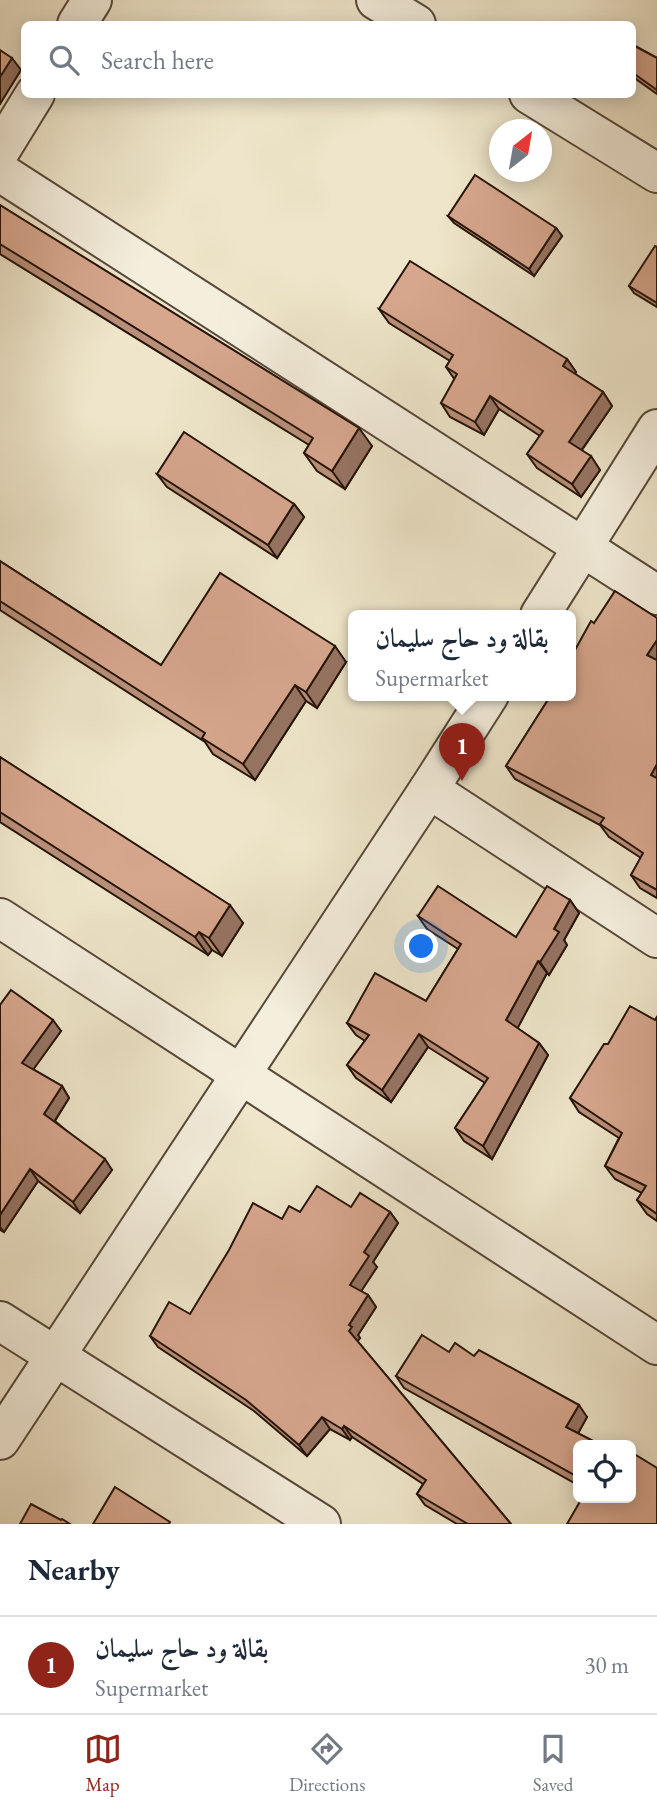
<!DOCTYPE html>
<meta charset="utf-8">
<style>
body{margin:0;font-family:"EB Garamond",Amiri,serif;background:#f2f2f3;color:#1f2937}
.controls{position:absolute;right:21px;bottom:21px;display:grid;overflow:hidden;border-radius:10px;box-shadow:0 4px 18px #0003}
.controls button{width:63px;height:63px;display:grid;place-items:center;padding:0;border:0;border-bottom:2px solid #e0e1e3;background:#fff;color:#1f2937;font:35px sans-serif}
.compass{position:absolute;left:489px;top:119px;width:63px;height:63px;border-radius:50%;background:#fff;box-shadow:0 4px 18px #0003;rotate:31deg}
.you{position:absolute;left:422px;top:947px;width:24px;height:24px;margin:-18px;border:5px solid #fff;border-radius:50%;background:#1a73e8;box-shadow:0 0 0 10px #1a73e833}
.badge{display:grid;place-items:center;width:46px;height:46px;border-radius:50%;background:#8f2418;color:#fff;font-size:23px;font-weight:700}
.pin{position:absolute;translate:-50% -58px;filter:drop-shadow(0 2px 4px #0008)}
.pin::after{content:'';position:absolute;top:37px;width:24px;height:21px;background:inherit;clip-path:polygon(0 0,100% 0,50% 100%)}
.popup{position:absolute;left:348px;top:610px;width:228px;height:91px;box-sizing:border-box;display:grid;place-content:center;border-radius:10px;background:#fff;filter:drop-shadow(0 2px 5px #0005);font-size:23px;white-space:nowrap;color:#747a83}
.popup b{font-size:26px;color:#1f2937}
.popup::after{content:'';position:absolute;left:50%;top:100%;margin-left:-14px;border:14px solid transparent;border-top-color:#fff}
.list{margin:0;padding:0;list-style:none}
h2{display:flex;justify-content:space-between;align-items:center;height:91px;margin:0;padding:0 28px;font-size:30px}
h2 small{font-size:23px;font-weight:400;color:#747a83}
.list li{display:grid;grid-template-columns:46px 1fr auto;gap:21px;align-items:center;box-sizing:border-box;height:98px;padding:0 28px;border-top:2px solid #e0e1e3}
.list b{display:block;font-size:26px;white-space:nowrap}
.list p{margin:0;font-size:23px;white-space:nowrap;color:#747a83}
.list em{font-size:23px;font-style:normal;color:#747a83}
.icon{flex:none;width:38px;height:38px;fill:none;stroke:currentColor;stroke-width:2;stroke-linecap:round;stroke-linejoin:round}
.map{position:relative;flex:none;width:657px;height:1524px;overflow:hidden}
.search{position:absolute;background:#fff;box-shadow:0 4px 18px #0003;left:21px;right:21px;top:21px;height:77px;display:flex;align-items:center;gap:18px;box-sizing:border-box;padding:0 24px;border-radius:10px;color:#747a83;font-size:26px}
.sheet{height:189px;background:#fff}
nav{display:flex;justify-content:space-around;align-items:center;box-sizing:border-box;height:98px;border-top:2px solid #e0e1e3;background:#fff;font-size:19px;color:#747a83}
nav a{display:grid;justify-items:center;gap:4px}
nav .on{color:#8f2418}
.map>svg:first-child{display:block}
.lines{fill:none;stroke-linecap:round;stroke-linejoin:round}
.minor-casing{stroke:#574839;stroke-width:42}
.minor{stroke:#f4eedd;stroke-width:38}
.wall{fill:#b88f79;stroke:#251309;stroke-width:2}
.shaded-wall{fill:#967463;stroke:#251309;stroke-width:2}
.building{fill:#d6a68d;stroke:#251309;stroke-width:2}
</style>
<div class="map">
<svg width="657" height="1524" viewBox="0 0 657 1524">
<rect width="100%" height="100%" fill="#eee5ca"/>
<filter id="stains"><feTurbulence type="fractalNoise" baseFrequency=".00286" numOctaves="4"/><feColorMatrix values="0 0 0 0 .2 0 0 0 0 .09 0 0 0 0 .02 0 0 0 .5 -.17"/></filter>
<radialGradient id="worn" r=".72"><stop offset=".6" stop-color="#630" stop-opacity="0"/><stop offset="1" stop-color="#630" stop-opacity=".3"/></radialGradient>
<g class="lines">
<defs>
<g id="minor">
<path d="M376,0l40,24"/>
<path d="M77,24l15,-24"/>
<path d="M529,94l128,79"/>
<path d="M0,151l35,-57"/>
<path d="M0,172l657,423"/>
<path d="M540,615l117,-186"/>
<path d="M429,789l228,149"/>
<path d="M0,918l657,427"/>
<path d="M0,1321l321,203"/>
<path d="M0,1440l429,-651 60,-94"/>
</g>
</defs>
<!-- minor casing -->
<use href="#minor" class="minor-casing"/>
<!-- minor -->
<use href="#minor" class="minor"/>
</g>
<!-- wall -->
<g class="wall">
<path d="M633,45l24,13v36l-24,-17z"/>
<path d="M0,205l372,241 -27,43 -28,-18 -13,-18 5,-8 -309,-191z"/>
<path d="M448,216l108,12 6,8 -28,40 -80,-53z"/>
<path d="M657,247v60l-23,-14 -5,-7z"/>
<path d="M379,309l188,50 9,13 -1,2 28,18 9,14 -30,44 18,20 -19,27 -44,-29 -10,-14 13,-18 -41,-27 -15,26 -34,-18 -9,-14 14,-23 -9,-13 4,-6 -61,-38z"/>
<path d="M157,474l137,30 10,13 -27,41 -110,-71z"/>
<path d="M0,561l161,104 185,-3 -29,46 -11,-7 -51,79 -42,-26 -8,-12 -205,-132z"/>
<path d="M657,618v280l-17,-10 -9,-13 10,-17 -32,-21 -9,-12 -85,-46 -9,-13 45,-71 43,-72z"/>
<path d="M0,757l243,166 -21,33 -10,-6 -4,5 -208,-133z"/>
<path d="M570,900l9,13 -15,27 3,5 -18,30 -2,-2 -30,55 22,15 9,12 -56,104 -28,-18 -9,-13 30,-45 -57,-36 -37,55 -35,-24 -9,-13 18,-24 -9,-6 -9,-12 79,-22 32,-52 -31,-20 -9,-13 98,21z"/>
<path d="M0,1005l61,26 -28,38 29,17 7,12 -14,23 57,49 -32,43 -42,-32 -34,51 -4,-2z"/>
<path d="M657,1017v204l-10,-7 -10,-14 5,-7 -27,-14 -10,-13 14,-28 -40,-26 -9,-14 38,-54 47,-24z"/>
<path d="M351,1207l39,5 8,11 -25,39 4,5 -16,24 7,4 8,12 -18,28 2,3 -3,3 154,183h-54l-32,-19 -8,-11 6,-10 -71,-47 -2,3 -20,-11 -23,27 -53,-45 -96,-64 -8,-11 40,-22 92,-95 18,-7z"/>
<path d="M449,1352l25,4 113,61 -9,16v52l-174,-97 -8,-12z"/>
</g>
<!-- shaded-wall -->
<g class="shaded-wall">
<path d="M12,58l9,12 -21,34v-27z"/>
<path d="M556,228l6,8 -28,40 -5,-7z"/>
<path d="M567,359l9,13 -4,7 -9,-13z"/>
<path d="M603,392l9,14 -34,49 -9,-13z"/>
<path d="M490,396l9,13 -15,26 -9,-13z"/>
<path d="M359,428l13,18 -27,43 -13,-18z"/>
<path d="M591,456l9,14 -19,27 -9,-13z"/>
<path d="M294,504l10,13 -27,41 -9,-13z"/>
<path d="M657,640v27l-10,-12z"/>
<path d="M335,646l11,16 -29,46 -11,-16z"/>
<path d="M295,685l11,16 -51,79 -12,-16z"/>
<path d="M657,764v20l-6,-9z"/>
<path d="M570,900l9,13 -15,27 3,5 -18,30 -9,-13 14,-33z"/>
<path d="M230,905l13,18 -21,33 -13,-18z"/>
<path d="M199,932l13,18 -4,5 -13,-18z"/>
<path d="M538,961l9,12 -32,60 -9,-13z"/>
<path d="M53,1020l8,11 -31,43 -8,-11z"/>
<path d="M419,1034l9,13 -37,55 -9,-12z"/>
<path d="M539,1043l9,12 -56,104 -9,-13z"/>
<path d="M62,1086l7,12 -17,27 -8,-11z"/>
<path d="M105,1159l7,11 -32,43 -7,-11z"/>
<path d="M30,1169l8,12 -34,51 -4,-5v-12z"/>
<path d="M390,1212l8,11 -25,39 4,5 -19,29 -8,-11 14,-33z"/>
<path d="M368,1295l8,12 -18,28 2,3 -3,4 -8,-11v-6z"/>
<path d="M579,1405l8,12 -12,22 -9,-12z"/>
<path d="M322,1417l8,12 -23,27 -8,-11z"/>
<path d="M344,1426l8,11 -2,3 -8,-11z"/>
</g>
<!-- building -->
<g class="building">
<path d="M633,45l24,13v32l-24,-17z"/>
<path d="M0,50l12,8 -12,19z"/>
<path d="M475,175l81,53 -27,41 -81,-53z"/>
<path d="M0,205l359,223 -27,43 -28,-18 9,-15 -313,-194z"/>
<path d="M655,246l2,1v56l-28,-17z"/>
<path d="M410,261l157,98 -4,7 40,26 -34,50 22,14 -19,28 -45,-30 16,-23 -53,-35 -15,26 -34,-19 16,-29 -11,-7 7,-12 -74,-46z"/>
<path d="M184,432l110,72 -26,41 -111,-71z"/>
<path d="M0,561l161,104 59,-92 115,73 -29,46 -11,-7 -52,79 -41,-26 3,-5 -205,-132z"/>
<path d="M615,591l42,27v22l-10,15 10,5v104l-6,11 6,3v112l-26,-15 12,-22 -43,-29 4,-6 -98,-52 45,-71h19v-36l21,-38 3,2z"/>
<path d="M0,757l230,148 -21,33 -10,-6 -4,5 -195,-125z"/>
<path d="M438,886l78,51 31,-51 23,14 -16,29 5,3 -19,30 -2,-1 -32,59 33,23 -56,103 -28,-18 33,-50 -69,-44 -37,56 -35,-25 22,-30 -22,-12 28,-50 51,28 35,-57 -43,-28z"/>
<path d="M11,990l42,30 -31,43 40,23 -18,28 61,45 -32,43 -43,-33 -30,46v-210z"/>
<path d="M630,1006l25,14 2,-3v197l-20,-14 9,-14 -41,-20 17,-33 -52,-35 34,-54h4z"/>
<path d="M317,1186l34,21 9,-14 30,19 -26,40 5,4 -19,29 18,10 -19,30 3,2 -3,4 162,193h-43l-51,-30 9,-14 -82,-54 -2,3 -20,-12 -23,28 -53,-45 -96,-64 19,-34 21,12 39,-64 24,-47 29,16 7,-13 11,6z"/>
<path d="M422,1335l27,17 6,-9 19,13 5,-6 100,55 -13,22 35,18h-23v32l-182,-101z"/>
<path d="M631,1452l26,16v56h-90l15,-26h49z"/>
<path d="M115,1487l55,35 -1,2h-76z"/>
<path d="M31,1504l30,16 1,-1 8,5h-50z"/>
</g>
<rect width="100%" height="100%" filter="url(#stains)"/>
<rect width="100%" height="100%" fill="url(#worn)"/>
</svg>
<div class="controls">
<button><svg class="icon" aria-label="locate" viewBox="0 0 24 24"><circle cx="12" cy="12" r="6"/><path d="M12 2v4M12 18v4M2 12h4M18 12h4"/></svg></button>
</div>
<svg class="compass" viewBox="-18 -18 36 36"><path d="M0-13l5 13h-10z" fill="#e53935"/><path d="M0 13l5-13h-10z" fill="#747a83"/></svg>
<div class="you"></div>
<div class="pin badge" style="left:462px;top:781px">1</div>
<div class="popup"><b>بقالة ود حاج سليمان</b>Supermarket</div>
<div class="search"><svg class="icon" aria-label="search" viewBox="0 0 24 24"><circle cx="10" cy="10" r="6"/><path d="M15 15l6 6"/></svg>Search here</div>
</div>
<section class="sheet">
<h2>Nearby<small></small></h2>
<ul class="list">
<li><span class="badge">1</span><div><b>بقالة ود حاج سليمان</b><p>Supermarket</p></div><em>30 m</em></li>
</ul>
</section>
<nav>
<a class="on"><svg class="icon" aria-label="map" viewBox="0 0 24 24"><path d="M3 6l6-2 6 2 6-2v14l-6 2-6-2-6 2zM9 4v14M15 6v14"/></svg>Map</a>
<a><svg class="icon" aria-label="directions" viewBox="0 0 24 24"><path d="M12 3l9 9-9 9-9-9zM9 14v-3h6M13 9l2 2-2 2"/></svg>Directions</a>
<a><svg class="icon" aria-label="saved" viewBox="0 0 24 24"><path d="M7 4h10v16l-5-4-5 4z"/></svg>Saved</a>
</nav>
